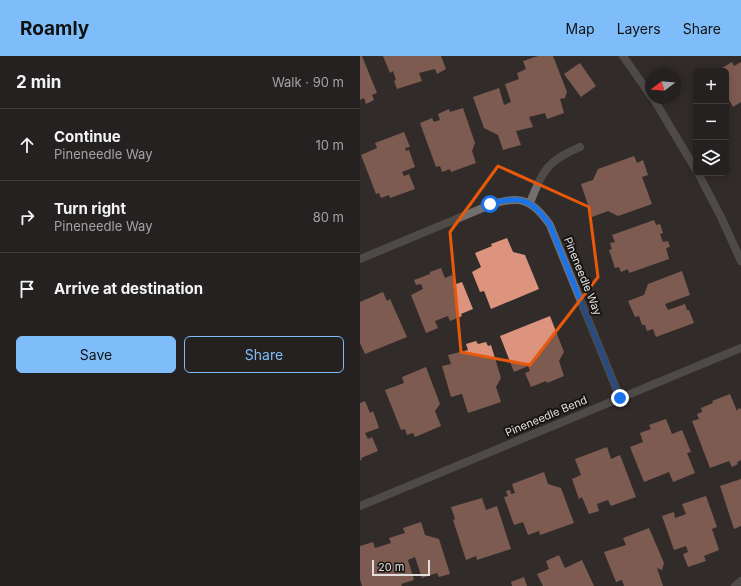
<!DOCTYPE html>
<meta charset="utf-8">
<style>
body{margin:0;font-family:Inter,sans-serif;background:#312e2d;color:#f1f3f6}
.controls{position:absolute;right:12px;top:12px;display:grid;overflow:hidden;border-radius:6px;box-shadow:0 2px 10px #0003}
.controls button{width:36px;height:36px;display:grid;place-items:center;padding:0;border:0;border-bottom:1px solid #423e3e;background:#252120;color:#f1f3f6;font:20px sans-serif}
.compass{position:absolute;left:285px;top:12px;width:36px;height:36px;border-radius:50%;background:#252120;box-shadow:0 2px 10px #0003;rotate:254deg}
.scale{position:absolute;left:12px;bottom:10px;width:58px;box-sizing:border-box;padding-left:4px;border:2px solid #e0dddc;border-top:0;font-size:11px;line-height:14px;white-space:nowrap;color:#e0dddc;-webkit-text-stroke:3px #171514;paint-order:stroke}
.stop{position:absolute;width:12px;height:12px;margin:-9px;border:3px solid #1a73e8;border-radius:50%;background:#fff}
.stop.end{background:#1a73e8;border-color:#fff;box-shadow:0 1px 4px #0008}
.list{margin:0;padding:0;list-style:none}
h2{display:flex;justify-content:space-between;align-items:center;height:52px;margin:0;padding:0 16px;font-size:17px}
h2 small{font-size:13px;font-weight:400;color:#a3a3a5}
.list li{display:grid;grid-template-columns:26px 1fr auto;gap:12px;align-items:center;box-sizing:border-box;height:72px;padding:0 16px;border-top:1px solid #423e3e}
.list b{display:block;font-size:15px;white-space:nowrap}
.list p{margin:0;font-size:13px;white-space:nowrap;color:#a3a3a5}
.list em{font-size:13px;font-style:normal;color:#a3a3a5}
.actions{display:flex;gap:8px;padding:12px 16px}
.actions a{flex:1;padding:9px 0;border:1px solid #7ebdf9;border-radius:6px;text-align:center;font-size:14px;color:#7ebdf9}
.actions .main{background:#7ebdf9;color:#111}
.icon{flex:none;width:22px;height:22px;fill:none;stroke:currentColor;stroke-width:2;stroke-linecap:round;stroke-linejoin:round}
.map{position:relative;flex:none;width:381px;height:530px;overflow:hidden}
header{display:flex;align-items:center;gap:24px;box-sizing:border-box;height:56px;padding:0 20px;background:#7ebdf9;color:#111}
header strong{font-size:19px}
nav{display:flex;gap:22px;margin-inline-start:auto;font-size:14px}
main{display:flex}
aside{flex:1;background:#252120}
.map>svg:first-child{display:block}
.building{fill:#dc947e}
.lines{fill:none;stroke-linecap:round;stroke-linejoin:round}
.minor{stroke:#726f6e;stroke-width:8}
.tertiary{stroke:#726f6e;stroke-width:8}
.route{stroke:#1a73e8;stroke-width:5}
.marked{fill:none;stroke:#e8590c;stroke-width:3;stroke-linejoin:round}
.labels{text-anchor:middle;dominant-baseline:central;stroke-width:4;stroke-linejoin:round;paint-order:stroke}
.street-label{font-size:11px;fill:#e0dddc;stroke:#171514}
</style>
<header>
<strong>Roamly</strong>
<nav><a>Map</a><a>Layers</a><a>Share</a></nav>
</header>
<main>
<aside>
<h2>2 min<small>Walk · 90 m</small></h2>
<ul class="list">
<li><svg class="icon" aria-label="ahead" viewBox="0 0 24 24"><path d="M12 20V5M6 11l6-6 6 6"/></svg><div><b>Continue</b><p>Pineneedle Way</p></div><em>10 m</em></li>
<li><svg class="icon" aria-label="right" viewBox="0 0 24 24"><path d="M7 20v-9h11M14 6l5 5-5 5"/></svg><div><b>Turn right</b><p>Pineneedle Way</p></div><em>80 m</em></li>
<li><svg class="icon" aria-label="arrive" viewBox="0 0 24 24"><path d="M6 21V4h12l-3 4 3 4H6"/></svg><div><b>Arrive at destination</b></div></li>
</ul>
<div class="actions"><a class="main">Save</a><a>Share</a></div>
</aside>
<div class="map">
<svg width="381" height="530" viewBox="0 0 381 530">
<rect width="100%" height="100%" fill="#312c2a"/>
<!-- building -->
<g class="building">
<path d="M0,0h2l15,37 -5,2 2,5 -8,4 -2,-6 -4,2z"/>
<path d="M23,0h58l5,13 -9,5 -2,-5 -16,4 3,8 -25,8 -3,-8 2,-1 -3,-9 -3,2z"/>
<path d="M178,0h15l14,36 -2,6 -5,1 4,14 -17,6 -2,-6 -16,4 4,10 -17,4 5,14 -18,5 -5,-15 -14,-7 -11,-31 26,-9 5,17 7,-3 -6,-18 14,-5 -2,-6 9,-4 -3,-8z"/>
<path d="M372,6l2,4 7,-4v40l-8,5 -7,-12v-24h-9z"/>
<path d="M220,7l16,23 -15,11 -17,-23z"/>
<path d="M103,52l12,35 -3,8 4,12 -25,9 -1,-3 -8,3 -2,-6 -4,1 -16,-44 12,-5 2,4 6,-2 -2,-6 11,-5 1,3z"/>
<path d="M44,76l6,15 -5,1 1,3 3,-1 6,17 -13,5 2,4 5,-2 6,15 -25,9 -1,-3 -8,3 -2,-5 -3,1 -15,-39 16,-7 -2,-5z"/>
<path d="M274,100l3,7 6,-3 5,15 -6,2 10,27 -34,12 -10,-5 -16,6 -11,-33 12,-4 5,-11z"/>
<path d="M294,164l2,5 4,-1 3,9 -3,1 3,8 5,-1 2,6 -4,1 3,11 -40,14 -1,-4 -7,3 -2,-5 -4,1 -6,-18 3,-1 -2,-6 5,-1 -3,-7z"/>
<path d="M147,182l6,14 12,3 14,34 -48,20 -7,-18 -4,1 -8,-20 9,-5 -6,-14 17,-7 -1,-2z"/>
<path d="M81,212l4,10 7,-3 4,9 6,-2 11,27 -12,5 1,2 -12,5 -2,-5 -13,5 3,7 -12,5 -15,-38 12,-6 -2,-5 -5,1 -2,-5 16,-6v-2z"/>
<path d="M322,215l8,24 -25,9 3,6 17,-6 2,6h2l5,13 -38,14 -3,-8 -6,2 -2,-6h-3l-3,-9 -4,1 -7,-16 16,-6 4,-11z"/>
<path d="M23,236l4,9 3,-2 17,38 -42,17 -5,-11v-41z"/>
<path d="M190,260l14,36 -5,9 5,15 -17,7 -1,-2 -15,6 -6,-14 5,-2 -2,-5 -14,6 -14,-36z"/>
<path d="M116,285l2,3 8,-2 2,4 3,-1 10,33 -5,9 5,15 -33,11 -6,-19 -11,3 -9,-31 9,-2 -3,-9 20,-5 -2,-6z"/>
<path d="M66,311l14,37 -5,7 6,15 -26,11 -2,-4 -6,2 -2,-6 -4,1 -16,-40 19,-7 -2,-6z"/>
<path d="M370,338l7,17 2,-3 2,1v51l-4,2 1,2 -6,3 -3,-6 -19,7 -18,-47 7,-2 -2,-5 5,-2 -1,-4 12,-5 -1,-2z"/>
<path d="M5,345l5,12 3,-2 6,17 -14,5 3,6 4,-2 6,14 -17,7 1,2h-2v-57z"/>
<path d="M306,363l6,15 10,-4 9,22 -4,1 8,20 -22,9 -4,-10 -25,10 -14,-35 13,-5 -3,-9 11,-4 -2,-4z"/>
<path d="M247,391l4,12 9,-4 16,42 -25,9 -3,-6 -11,4 2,7 -10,3 -7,-17 -3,2 -7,-20 9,-4 -6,-16z"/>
<path d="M184,416l4,12 13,4 13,35 -34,12 -1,-4 -11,4 -5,-13 -9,3 -10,-28 4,-1 -2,-5 4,-1 1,4 4,-1 -3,-9z"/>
<path d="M381,423v47l-7,3 -14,-43z"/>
<path d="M346,440l11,31 -5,2 7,21 -15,6 2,5 -18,6 -5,-13 5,-2 -2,-6 -12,4 -12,-34 12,-4 1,6 11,-4 -4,-10z"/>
<path d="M122,442l4,12 11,-4 14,43 -34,11 -1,-4 -10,4 -13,-40 2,-1 -4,-12z"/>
<path d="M61,466l4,13 14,4 11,35 -11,3 -2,-4 -15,5 -7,-21 -7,3 6,20 -13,4 1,2h-40l-2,-7v-33l13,-4 2,6 16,-5 -2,-5 16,-5 -2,-5z"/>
<path d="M289,472l15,35 -2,7 -5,-2 6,18h-39l-2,-6 -6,2 -12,-30 22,-7 -3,-7z"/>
<path d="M199,499l6,13 17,-8 12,26h-51l-6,-12 12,-5 -3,-8z"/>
<path d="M164,521l3,9h-15l-1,-4z"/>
</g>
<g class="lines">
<!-- minor -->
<g class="minor">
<path d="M170,147c12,-32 18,-43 50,-56"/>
<path d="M0,203l130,-54c30,-10 42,-6 60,20l70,173"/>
<path d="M0,450l381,-158"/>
<path d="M375,530l6,-5"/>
</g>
<!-- tertiary -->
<g class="tertiary">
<path d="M263,0l28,40"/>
<path d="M293,42l43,72"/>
<path d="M338,117l23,44 20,44"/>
</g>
</g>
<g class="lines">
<!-- route -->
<path class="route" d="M130,148c30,-9 42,-5 60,21l70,173"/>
</g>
<!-- marked area -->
<path d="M0 0H381V530H0ZM138,110l91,41 9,70 -68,88 -69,-13 -11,-120z" fill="#312c2a" fill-opacity=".55" fill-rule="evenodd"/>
<path class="marked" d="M138,110l91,41 9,70 -68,88 -69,-13 -11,-120z"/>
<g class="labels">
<!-- street labels -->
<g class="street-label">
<text transform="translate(223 220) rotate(68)">Pineneedle Way</text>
<text transform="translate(186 360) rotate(-23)">Pineneedle Bend</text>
</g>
</g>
</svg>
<div class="controls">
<button>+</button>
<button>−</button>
<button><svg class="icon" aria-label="layers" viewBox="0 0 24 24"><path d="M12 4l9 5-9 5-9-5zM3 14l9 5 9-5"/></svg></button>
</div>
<svg class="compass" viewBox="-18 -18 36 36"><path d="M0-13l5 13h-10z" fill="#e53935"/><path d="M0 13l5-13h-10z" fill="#a3a3a5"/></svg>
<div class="scale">20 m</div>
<div class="stop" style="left:130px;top:148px"></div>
<div class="stop end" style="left:260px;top:342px"></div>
</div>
</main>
